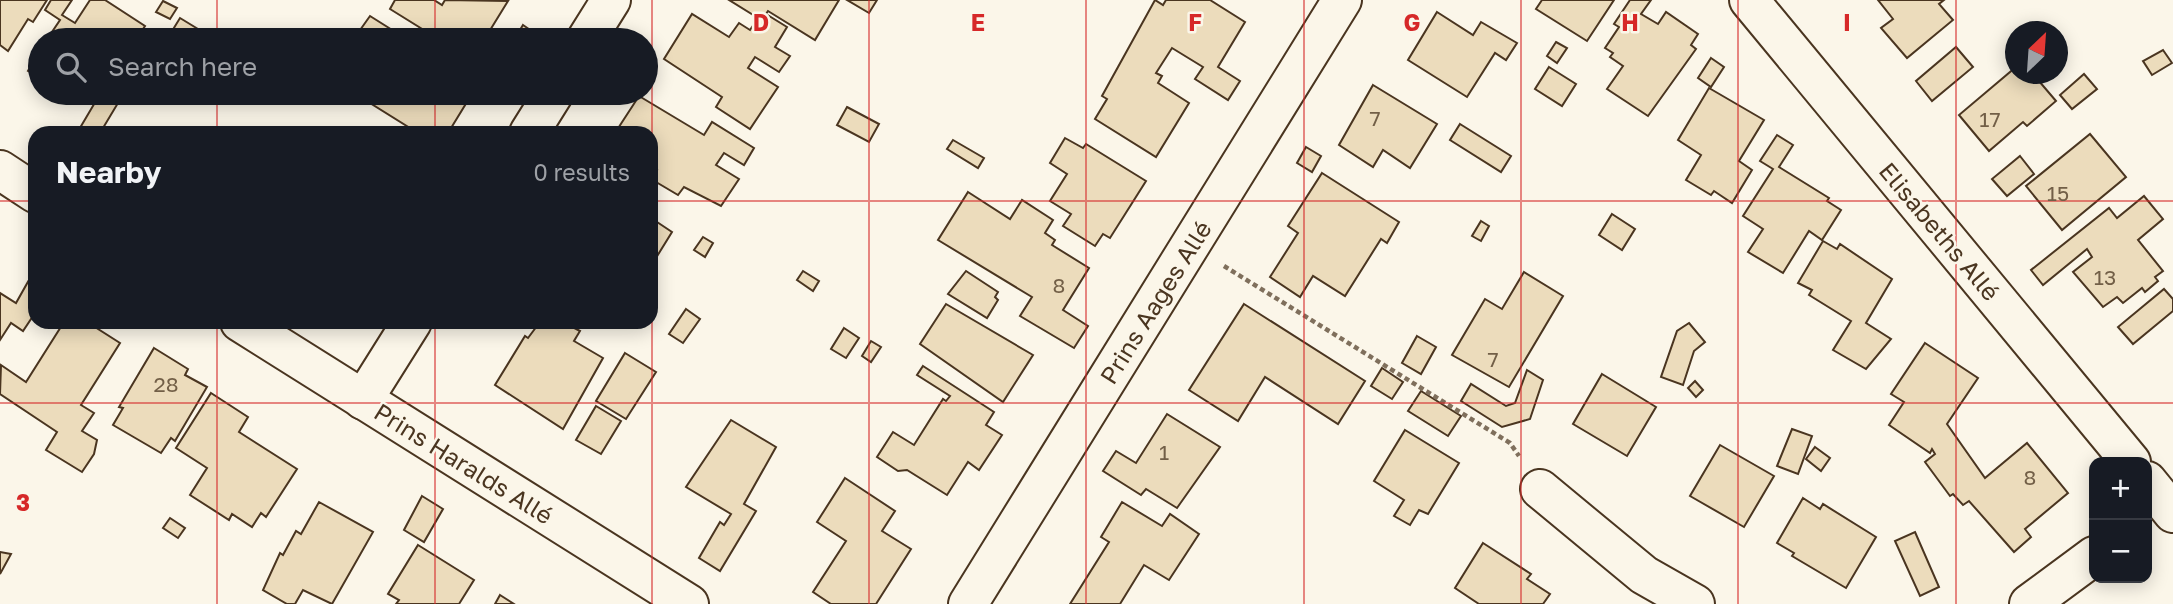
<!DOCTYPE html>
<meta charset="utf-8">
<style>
body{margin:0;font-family:"Golos Text",sans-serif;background:#20242c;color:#f1f3f6}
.controls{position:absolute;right:21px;bottom:21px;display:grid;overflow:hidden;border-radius:14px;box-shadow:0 4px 18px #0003}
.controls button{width:63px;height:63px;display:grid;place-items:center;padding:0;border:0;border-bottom:2px solid #363941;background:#171b24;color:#f1f3f6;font:35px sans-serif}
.compass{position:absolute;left:2005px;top:21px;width:63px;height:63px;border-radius:50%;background:#171b24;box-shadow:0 4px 18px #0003;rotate:25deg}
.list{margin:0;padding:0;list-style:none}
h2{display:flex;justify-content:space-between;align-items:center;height:91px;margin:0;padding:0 28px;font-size:30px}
h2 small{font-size:23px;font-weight:400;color:#9ea1a6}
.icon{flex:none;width:38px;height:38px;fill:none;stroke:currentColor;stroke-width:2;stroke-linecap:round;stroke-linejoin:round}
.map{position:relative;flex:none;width:2173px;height:604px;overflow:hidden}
.search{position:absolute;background:#171b24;box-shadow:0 4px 18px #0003;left:28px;top:28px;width:630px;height:77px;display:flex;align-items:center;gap:18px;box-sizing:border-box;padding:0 24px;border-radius:38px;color:#9ea1a6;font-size:26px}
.panel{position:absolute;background:#171b24;box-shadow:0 4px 18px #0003;left:28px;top:126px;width:630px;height:203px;border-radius:21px}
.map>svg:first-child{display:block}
.building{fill:#ecdcbc;stroke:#4a3520;stroke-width:2}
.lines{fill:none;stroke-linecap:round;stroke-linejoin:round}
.street-casing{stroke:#4a3520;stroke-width:42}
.path{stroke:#7f6f5c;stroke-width:4.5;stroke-dasharray:5 3.5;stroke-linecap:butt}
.street{stroke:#fbf6e9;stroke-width:38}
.grid{fill:none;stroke:#d62828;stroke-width:2;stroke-opacity:0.55}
.labels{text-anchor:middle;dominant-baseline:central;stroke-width:5;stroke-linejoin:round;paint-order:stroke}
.number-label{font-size:21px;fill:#725f47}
.street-label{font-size:24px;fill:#4a3520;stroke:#fbf6e9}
.grid-label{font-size:23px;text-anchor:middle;font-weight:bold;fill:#d62828;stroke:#fbf6e9;stroke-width:5;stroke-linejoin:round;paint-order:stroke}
</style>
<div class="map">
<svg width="2173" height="604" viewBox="0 0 2173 604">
<rect width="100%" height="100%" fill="#fbf6e9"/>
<!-- building -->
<g class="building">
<path d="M0,0h47l-14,22 -5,-3 -20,32 -8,-6z"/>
<path d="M51,0h21l-10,15 13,8 15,-23h15l40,26 -9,14h-77l-9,-5 10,-15 -15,-10z"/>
<path d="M395,0h39l8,5 3,-5 63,1 -24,39h-44l-50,-31z"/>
<path d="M729,0h110l-24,40 -47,-29 -2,3 21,13 -12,20 15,9 -11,16 -24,-15 -7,11 30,19 -28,42 -34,-22 6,-10 -58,-38 28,-45 37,23 10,-14 11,7 8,-12z"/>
<path d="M847,0h30l-8,13z"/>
<path d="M1155,0l8,5 3,-5h44l35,22 -27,45 22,14 -12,19 -33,-21 8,-12 -31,-19 -16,25 6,3 -4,7 31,20 -33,54 -61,-38 12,-20 -5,-3z"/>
<path d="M1542,0h72l-27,41 -51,-32z"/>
<path d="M1630,0h21l-10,14 17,10 8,-12 32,22 -7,11 5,4 -48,67 -41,-27 16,-23 -13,-9 3,-4 -8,-5 14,-21 -5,-3z"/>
<path d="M1878,0h66l-5,4 14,16 -46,38 -26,-30 12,-9z"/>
<path d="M163,1l14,7 -7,11 -14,-7z"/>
<path d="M1437,12l36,23 8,-13 36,21 -11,17 -11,-7 -28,44 -59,-37z"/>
<path d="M370,16l38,24h-55z"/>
<path d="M180,18l18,11 -7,11h-16l-6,-4z"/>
<path d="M523,25l16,11 -2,4h-23z"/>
<path d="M1556,42l11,6 -10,15 -10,-7z"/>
<path d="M1956,47l17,20 -41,34 -16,-20z"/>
<path d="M40,50v28l-12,-7z"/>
<path d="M2163,50l9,13 -20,12 -9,-14z"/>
<path d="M1711,58l13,9 -13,20 -13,-9z"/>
<path d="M1549,67l27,17 -14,22 -27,-17z"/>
<path d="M2016,67v7h17l23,27 -29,25 -4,-4 -34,29 -30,-36z"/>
<path d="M2084,74l13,15 -25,20 -12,-14z"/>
<path d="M1373,85l64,39 -27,44 -27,-18 -10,17 -34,-22z"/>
<path d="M1709,88l55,32 -25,41 13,9 -20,33 -18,-12 -3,4 -25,-15 15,-25 -23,-15z"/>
<path d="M354,93h110l6,4 -22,36h-30z"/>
<path d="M100,94l18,9 -18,30h-23z"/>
<path d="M639,96l65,39 8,-13 42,26 -10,17 -20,-12 -8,12 23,14 -18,27 -37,-19 -6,8 -27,-16 6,-9 -6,-4v-33h-36z"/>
<path d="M847,107l32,17 -10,18 -32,-17z"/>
<path d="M1460,124l51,32 -10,16 -51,-32z"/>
<path d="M2090,134l36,43 -64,53 -36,-44z"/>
<path d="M1777,135l16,10 -14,22 50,31 -2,3 14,9 -19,30 -13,-9 -26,42 -35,-21 15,-23 -20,-13 30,-47 -13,-8z"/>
<path d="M1065,138l18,10 3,-4 60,37 -36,57 -7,-4 -8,12 -32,-20 8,-12 -21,-13 17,-27 -17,-11z"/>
<path d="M953,140l31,18 -6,10 -31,-19z"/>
<path d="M1306,147l15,9 -9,16 -15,-9z"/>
<path d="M2020,156l14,18 -27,22 -15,-17z"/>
<path d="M1322,173l77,49 -12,21 -6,-4 -36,57 -32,-20 -13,21 -30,-20 28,-44 -10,-7z"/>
<path d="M968,192l42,27 12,-19 31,20 -8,13 10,7 -3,5 37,23 -26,42 25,16 -14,22 -54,-32 12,-19 -94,-57z"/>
<path d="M2144,196l19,23 -25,21 25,31 -8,6 3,4 -13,11 -3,-4 -19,15 -6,-6 -14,10 -30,-35 19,-15 -5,-8 -44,36 -12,-15 78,-62 8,10z"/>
<path d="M1612,214l23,15 -13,21 -23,-15z"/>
<path d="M651,218l21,14 -21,34z"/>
<path d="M1481,221l8,5 -8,15 -9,-5z"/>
<path d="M703,237l10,6 -8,14 -11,-7z"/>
<path d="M1823,241l14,8 3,-5 52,35 -26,44 25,16 -25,30 -33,-19 18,-29 -42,-26 3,-5 -14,-7z"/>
<path d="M803,271l16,10 -6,10 -16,-11z"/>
<path d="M966,271l32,21 -3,5 3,3 -11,18 -39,-24z"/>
<path d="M1524,272l39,24 -54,91 -57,-32 33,-56 17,10z"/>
<path d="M29,280l6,4v29l-12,18 -12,-8 -11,17v-47l16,10z"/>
<path d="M2164,289l9,10v12l-40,33 -15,-17z"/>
<path d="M946,304l87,51 -30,47 -83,-58z"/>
<path d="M1244,304l121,77 -27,43 -73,-47 -27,44 -49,-31z"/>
<path d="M686,309l14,10 -17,24 -14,-9z"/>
<path d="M64,322h23l33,21 -39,62 13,8 -12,18 15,9 -3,14 -12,18 -36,-22 11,-18 -57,-38 1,-29 25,17z"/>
<path d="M540,322h23l17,9 -6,10 29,17 -40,71 -68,-44 30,-49 3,2z"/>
<path d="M1689,323l16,19 -11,9 -11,34 -22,-8 16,-46z"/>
<path d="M844,328l15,10 -13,20 -15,-9z"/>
<path d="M1417,336l19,11 -15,27 -19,-11z"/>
<path d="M871,341l10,6 -10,15 -9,-6z"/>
<path d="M1925,343l53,35 -31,46 38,54 42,-35 41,50 -43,36 6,8 -17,15 -45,-51 -6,4 -10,-11 -3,2 -25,-34 10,-8 -3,-5 -2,4 -41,-28 15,-23 -13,-8z"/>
<path d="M154,348l34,21 -3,6 22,12 -32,54 -4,-3 -10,15 -48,-28 10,-17 -4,-1z"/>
<path d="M625,353l31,19 -30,47 -30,-18z"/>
<path d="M923,366l71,46 -8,13 16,10 -23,35 -11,-8 -21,33 -40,-25 -9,1 -21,-14 16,-25 21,13 29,-46 3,2 4,-5 -33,-21z"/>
<path d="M1382,368l21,14 -11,17 -21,-13z"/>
<path d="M1527,370l16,10 -13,39 -28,8 -41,-26 10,-17 35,22 9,-3z"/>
<path d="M1602,374l54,33 -29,49 -54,-32z"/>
<path d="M1695,381l8,9 -7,7 -8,-9z"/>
<path d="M1421,391l40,25 -13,20 -40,-25z"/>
<path d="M211,393l37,24 -9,15 58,37 -31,48 -5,-4 -9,14 -20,-13 -3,6 -39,-25 17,-27 -31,-20z"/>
<path d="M596,406l25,15 -20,33 -25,-14z"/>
<path d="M1167,414l53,33 -43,61 -31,-19 -5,6 -38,-24 13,-20 20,12z"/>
<path d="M731,420l45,27 -32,57 12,7 -36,60 -21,-13 21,-36 4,3 7,-11 -45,-27z"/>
<path d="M1792,429l20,7 -14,38 -21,-8z"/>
<path d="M1405,430l54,33 -31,51 -9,-4 -9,15 -16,-9 10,-16 -30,-19z"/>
<path d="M1720,445l54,31 -30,51 -54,-31z"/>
<path d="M1815,447l15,11 -9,13 -15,-12z"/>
<path d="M845,478l50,33 -13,20 29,18 -35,55h-45l-18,-12 33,-51 -29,-19z"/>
<path d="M422,496l21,13 -19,33 -20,-12z"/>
<path d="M1803,498l17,11 3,-5 53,33 -30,51 -54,-32 2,-3 -17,-10z"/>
<path d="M319,502l54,30 -41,72 -29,-14 -8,14h-8l-24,-14 17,-37 3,2 13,-24 5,3z"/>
<path d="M1122,502l40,24 8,-12 29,20 -30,46 -25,-15 -24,39h-50l39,-62 -8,-5z"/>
<path d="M170,518l15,10 -7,10 -15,-10z"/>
<path d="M1915,532l24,55 -19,9 -25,-55z"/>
<path d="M1483,543l48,31 -4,5 23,15 -7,10h-64l-24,-16z"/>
<path d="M418,545l56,35 -15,24h-63l3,-4 -11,-6z"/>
<path d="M0,552l11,2 -11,20z"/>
<path d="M500,595l14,9h-19z"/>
</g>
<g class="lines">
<defs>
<g id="street">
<path d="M1749,0l382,462"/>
<path d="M586,40l25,-40"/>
<path d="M529,133l25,-40"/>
<path d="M0,170l35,23"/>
<path d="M240,322l449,282"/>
<path d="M363,400l49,-78"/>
<path d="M2147,481l26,32"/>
<path d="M1540,489l104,86 51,29"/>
<path d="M968,604l374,-604"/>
<path d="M2029,604l65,-48"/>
</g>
</defs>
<!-- street casing -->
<use href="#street" class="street-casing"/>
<!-- path -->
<path class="path" d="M1224,266l286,177 9,13"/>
<!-- street -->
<use href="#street" class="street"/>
</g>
<!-- grid -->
<path class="grid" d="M217,0v40M435,0v40M652,0v604M869,0v604M1086,0v604M1304,0v604M1521,0v604M1738,0v604M1956,0v604M217,93v40M435,93v40M0,201h35M651,201h1522M217,322v282M435,322v282M0,403h2173"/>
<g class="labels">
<!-- number labels -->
<g class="number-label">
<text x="1375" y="118">7</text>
<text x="1990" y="119">17</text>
<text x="2058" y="193">15</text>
<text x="2105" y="277">13</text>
<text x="1059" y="285">8</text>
<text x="1493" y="359">7</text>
<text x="166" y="384">28</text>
<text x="1164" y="452">1</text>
<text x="2030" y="477">8</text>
</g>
<!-- street labels -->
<g class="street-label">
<text transform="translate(1940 231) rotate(50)">Elisabeths Allé</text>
<text transform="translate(1155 302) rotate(-58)">Prins Aages Allé</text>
<text transform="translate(464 463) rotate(32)">Prins Haralds Allé</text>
</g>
</g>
<g class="grid-label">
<text x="761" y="31">D</text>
<text x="978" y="31">E</text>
<text x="1195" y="31">F</text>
<text x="1412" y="31">G</text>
<text x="1630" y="31">H</text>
<text x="1847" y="31">I</text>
<text x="23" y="511">3</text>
</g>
</svg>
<div class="controls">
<button>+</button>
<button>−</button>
</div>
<svg class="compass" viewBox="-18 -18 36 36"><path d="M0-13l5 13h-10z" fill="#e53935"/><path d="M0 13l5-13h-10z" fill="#9ea1a6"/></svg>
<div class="search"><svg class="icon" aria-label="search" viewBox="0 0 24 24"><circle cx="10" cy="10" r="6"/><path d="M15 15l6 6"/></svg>Search here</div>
<section class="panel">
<h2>Nearby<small>0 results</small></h2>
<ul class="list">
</ul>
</section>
</div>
